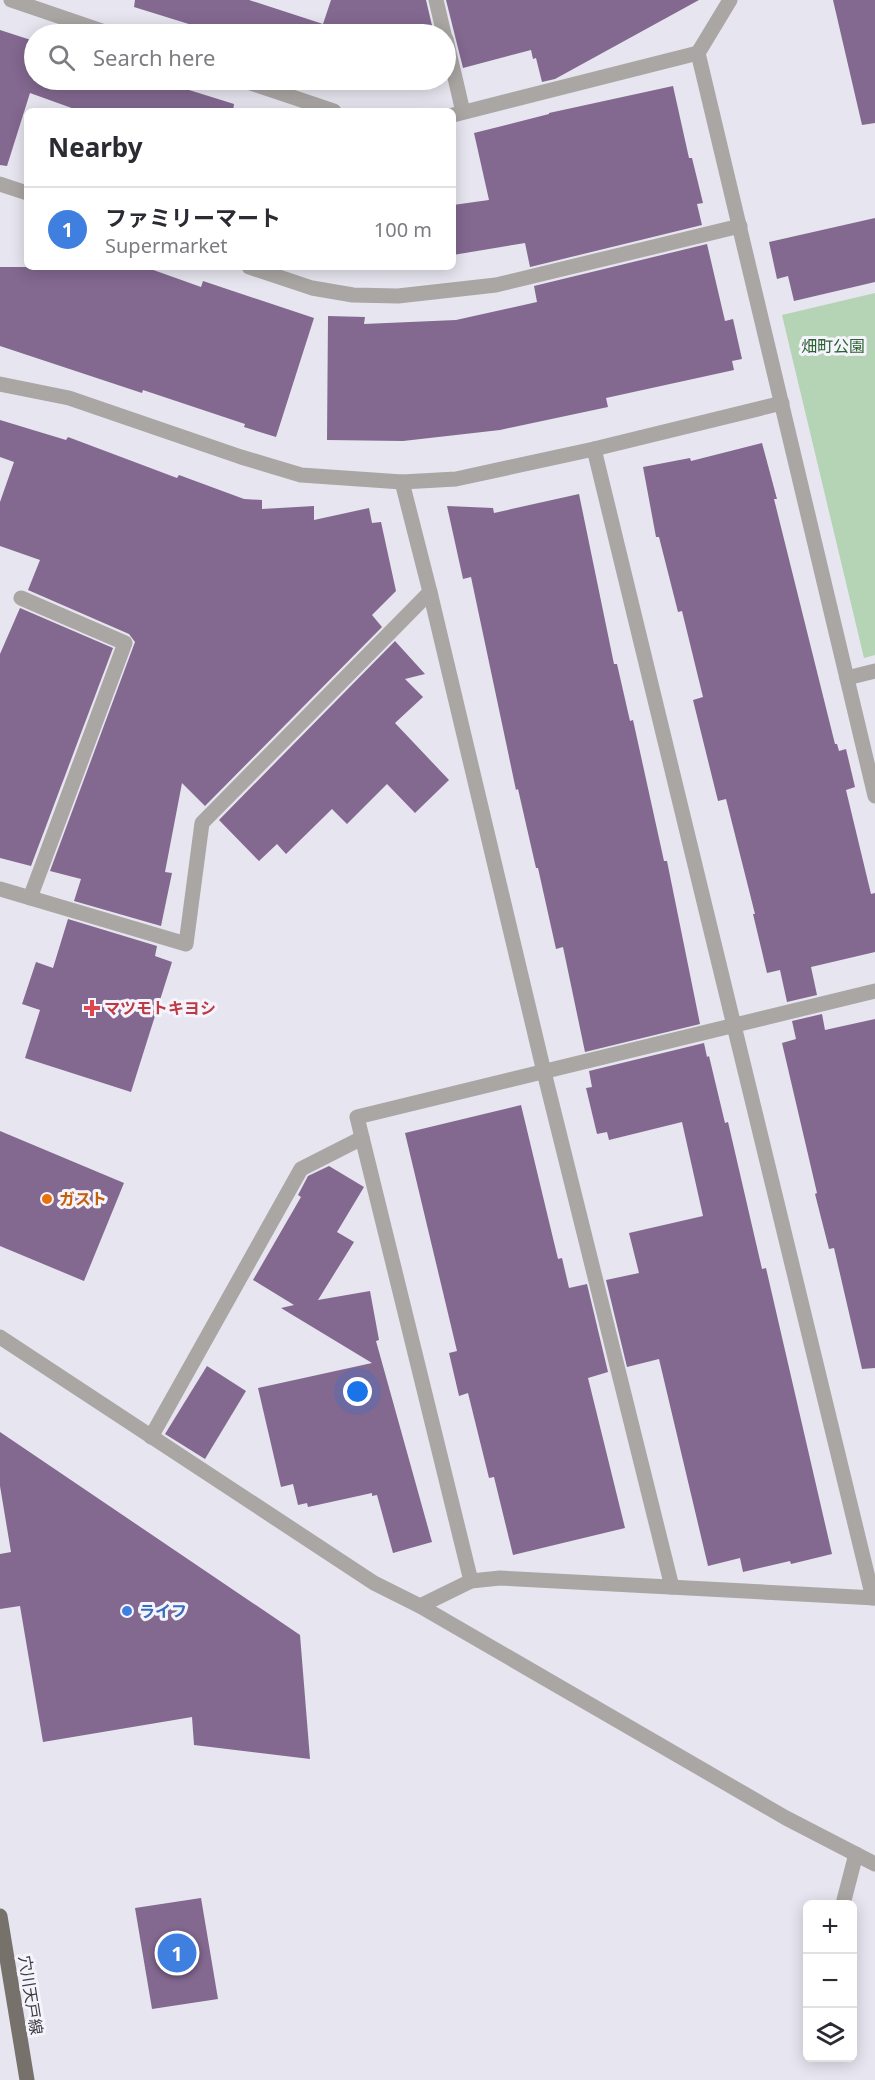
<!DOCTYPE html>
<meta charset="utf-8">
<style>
body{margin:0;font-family:"Noto Sans","Noto Sans JP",sans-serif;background:#f2f2f3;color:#2b2b33}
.controls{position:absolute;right:18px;bottom:18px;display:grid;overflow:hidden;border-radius:9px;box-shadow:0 3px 15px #0003}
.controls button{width:54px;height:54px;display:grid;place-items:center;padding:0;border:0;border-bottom:2px solid #e1e1e2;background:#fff;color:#2b2b33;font:30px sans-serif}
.you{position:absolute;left:358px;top:1392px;width:21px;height:21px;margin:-15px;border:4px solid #fff;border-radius:50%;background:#1a73e8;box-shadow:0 0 0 9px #1a73e833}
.badge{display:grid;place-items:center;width:39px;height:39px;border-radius:50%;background:#111827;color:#fff;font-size:20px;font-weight:700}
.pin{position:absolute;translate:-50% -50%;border:3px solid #fff;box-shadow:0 2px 6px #0006}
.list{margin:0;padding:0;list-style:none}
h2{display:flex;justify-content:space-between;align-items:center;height:78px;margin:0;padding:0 24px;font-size:26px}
h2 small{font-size:20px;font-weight:400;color:#7c7c81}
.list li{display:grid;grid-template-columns:39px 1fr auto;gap:18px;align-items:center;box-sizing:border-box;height:84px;padding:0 24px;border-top:2px solid #e1e1e2}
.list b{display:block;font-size:22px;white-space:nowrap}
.list p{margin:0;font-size:20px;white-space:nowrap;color:#7c7c81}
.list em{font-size:20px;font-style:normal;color:#7c7c81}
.icon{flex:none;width:33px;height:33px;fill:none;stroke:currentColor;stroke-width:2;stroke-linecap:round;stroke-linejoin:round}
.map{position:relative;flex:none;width:875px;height:2080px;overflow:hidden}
.search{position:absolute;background:#fff;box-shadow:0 3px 15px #0003;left:24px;top:24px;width:432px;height:66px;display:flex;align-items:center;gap:15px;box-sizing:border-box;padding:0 21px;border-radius:33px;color:#7c7c81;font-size:22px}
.panel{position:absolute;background:#fff;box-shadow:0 3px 15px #0003;left:24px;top:108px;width:432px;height:162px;border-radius:9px}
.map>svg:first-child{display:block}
.green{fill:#b4d4b5}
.building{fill:#836890}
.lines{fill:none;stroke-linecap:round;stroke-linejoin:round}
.lane{stroke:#aaa6a4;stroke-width:15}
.street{stroke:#aaa6a4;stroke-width:15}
.primary{stroke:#77716c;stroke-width:15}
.health-dot{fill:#e0444e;stroke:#f5f3fc;stroke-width:2}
.food-dot{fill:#e8710a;stroke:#f5f3fc;stroke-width:2}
.shop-dot{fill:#3f7fe0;stroke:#f5f3fc;stroke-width:2}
.labels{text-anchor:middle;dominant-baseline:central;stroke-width:6;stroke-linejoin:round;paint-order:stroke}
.park-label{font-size:16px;fill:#2b6330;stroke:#f5f3fc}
.health-label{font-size:16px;font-weight:bold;fill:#be3a42;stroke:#f5f3fc;text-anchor:start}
.food-label{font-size:16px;font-weight:bold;fill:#c56008;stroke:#f5f3fc;text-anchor:start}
.shop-label{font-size:16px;font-weight:bold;fill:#366cbe;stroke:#f5f3fc;text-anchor:start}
.street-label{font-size:16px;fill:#3d3c3f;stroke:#f5f3fc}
</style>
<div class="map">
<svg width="875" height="2080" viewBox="0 0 875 2080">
<rect width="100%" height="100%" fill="#e7e5ef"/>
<!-- green -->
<path class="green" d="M875,293v362l-11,3 -82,-343z"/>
<!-- building -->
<g class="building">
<path d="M135,0h114l74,24 8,-24h95l8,34h-213l-87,-27z"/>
<path d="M446,0h253l-144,79 -13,3 -6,-24 -3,1 -2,-9 -68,18z"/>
<path d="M833,0h42v123l-13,2z"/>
<path d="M0,30l34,11v39h123l77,24 -1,7h-153l-50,-18 -23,73 -7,-1z"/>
<path d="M673,86l16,72h3l11,45 -6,1 5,21 -172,42 -5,-24 -72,12v-50l36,-5 -15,-67 75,-19v-1z"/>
<path d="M875,218v64l-81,19 -6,-25 -11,3 -8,-37z"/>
<path d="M707,244l18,77 8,-2 9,40 -10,2 2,9 -128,28 2,9 -108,23 -97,11 -76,-1 1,-124 37,1 -1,7 92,-4 81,-18 -3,-16z"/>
<path d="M0,267h145l56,20 2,-6 111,37 -38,119 -32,-10 1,-3 -102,-34 -1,3 -142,-47z"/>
<path d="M0,420l66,20 2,-3 109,41 2,-3 65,24 18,1v9l52,-3v14l55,-12 3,15 9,-1 15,69 -24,24 10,12 -177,179 -23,-23 -17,89 7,1 -11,53 -87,-25 7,-22 -31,-8 85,-229 -6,-8 -101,-44 12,-30 -40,-14v-44l14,-40 -14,-5z"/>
<path d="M762,443l15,56h-3l61,245h2l2,7 7,-2 9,38 -9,3 25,104 4,-1v59l-64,15 6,28 -30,7 -7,-32 -13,3 -14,-59h2l-29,-115 -8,2 -25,-101 10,-3 -21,-86 -4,1 -19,-75h-3l-13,-70 47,-9 1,3z"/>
<path d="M579,494l35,170h3l13,57 3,-1 31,141h3l33,163 -115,28 -22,-105 -7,2 -18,-81h-2l-18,-79 -2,1 -45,-213 -8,2 -16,-73 46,2 1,5z"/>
<path d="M20,608l93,40 -82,218 -31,-8v-204z"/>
<path d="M395,641l30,33 -20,5 18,18 -28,26 54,57 -34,33 -28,-29 -40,40 -15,-15 -46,45 -9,-10 -18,17 -40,-41z"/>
<path d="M68,919l89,27 -2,10 17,6 -41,130 -106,-34 15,-48 -18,-6 14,-42 17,6z"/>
<path d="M822,1014l3,16 50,-11v349l-13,1 -28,-121 -5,1 -14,-55 2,-1 -35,-150 14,-4 -4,-18z"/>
<path d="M704,1043l3,14 2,-1 16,67 3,-1 34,147 4,-1 66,286 -41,10 -1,-3 -47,11 -3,-14 -32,8 -49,-207 -32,8 -21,-87 33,-7 -10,-40 74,-17 -21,-94 -73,18 -2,-8 -10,2 -11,-46 6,-1 -3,-16z"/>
<path d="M521,1105l37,154 4,-1 7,30 18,-4 21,88 -20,6 37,150 -112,27 -19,-78 -5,1 -21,-85 -9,3 -10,-43 8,-2 -52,-218z"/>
<path d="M0,1131l124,52 -40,98 -84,-35z"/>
<path d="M329,1166l35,21 -27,45 17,10 -36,58 52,-9 9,49 -3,1 56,201 -39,11 -16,-58 -5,1v-3l-64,14 -1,-4 -9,2 -5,-21 -12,3 -23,-99 114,-25 -91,-55 13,-3 -41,-25 48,-83 -3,-2 10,-19z"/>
<path d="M207,1366l39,25 -41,68 -40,-25z"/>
<path d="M0,1432l300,203 10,124 -116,-14 -2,-28 -149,25 -23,-136 -20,3v-55l11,-2 -11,-66z"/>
<path d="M201,1898l17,101 -66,10 -17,-101z"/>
</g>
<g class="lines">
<!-- lane -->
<g class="lane">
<path d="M21,598l104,45 -95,255"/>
<path d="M151,1437l150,-268 61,-31"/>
<path d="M843,1904l13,-50"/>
</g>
<!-- street -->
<g class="street">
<path d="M11,0l100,34"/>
<path d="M436,0l8,34"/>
<path d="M730,0l-32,53 177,743"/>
<path d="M446,39l17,73"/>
<path d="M242,80l92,31"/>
<path d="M453,115l245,-62"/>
<path d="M0,184l27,9"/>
<path d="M249,267l63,21 41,7 45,1 98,-11 244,-59"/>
<path d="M0,384l69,14 172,59 60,18 101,7 54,-3 138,-30 188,-46"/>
<path d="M594,449l279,1149"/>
<path d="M402,482l28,110 114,480 128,515"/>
<path d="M847,678l28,-7"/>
<path d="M0,889l186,55 16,-121 228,-231"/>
<path d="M0,1337l374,246 46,23 366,212 89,46"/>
<path d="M471,1581l-114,-464 518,-126"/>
<path d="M420,1606l51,-25 29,-3 375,20"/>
</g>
<!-- primary -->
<path class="primary" d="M0,1916l27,164"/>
</g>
<!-- markers -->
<path class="health-dot" d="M89 999h6v6h6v6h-6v6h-6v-6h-6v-6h6z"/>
<circle class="food-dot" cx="47" cy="1199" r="6"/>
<circle class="shop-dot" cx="127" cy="1611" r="6"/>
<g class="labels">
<!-- park labels -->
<g class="park-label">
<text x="833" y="346">畑町公園</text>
</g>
<!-- health labels -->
<g class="health-label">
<text x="104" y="1008">マツモトキヨシ</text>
</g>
<!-- food labels -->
<g class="food-label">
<text x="59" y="1199">ガスト</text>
</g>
<!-- shop labels -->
<g class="shop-label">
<text x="139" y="1611">ライフ</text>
</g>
<!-- street labels -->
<g class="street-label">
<text transform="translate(31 1995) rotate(81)">穴川天戸線</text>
</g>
</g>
</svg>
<div class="controls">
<button>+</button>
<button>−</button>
<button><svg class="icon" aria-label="layers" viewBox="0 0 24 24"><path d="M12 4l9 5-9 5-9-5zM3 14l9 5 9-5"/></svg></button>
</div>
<div class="you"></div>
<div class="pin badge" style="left:177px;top:1953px;background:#3f7fe0">1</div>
<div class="search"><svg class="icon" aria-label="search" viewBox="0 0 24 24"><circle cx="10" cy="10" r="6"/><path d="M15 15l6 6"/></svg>Search here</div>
<section class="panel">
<h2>Nearby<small></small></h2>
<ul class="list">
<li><span class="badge" style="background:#3f7fe0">1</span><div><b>ファミリーマート</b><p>Supermarket</p></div><em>100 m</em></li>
</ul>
</section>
</div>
